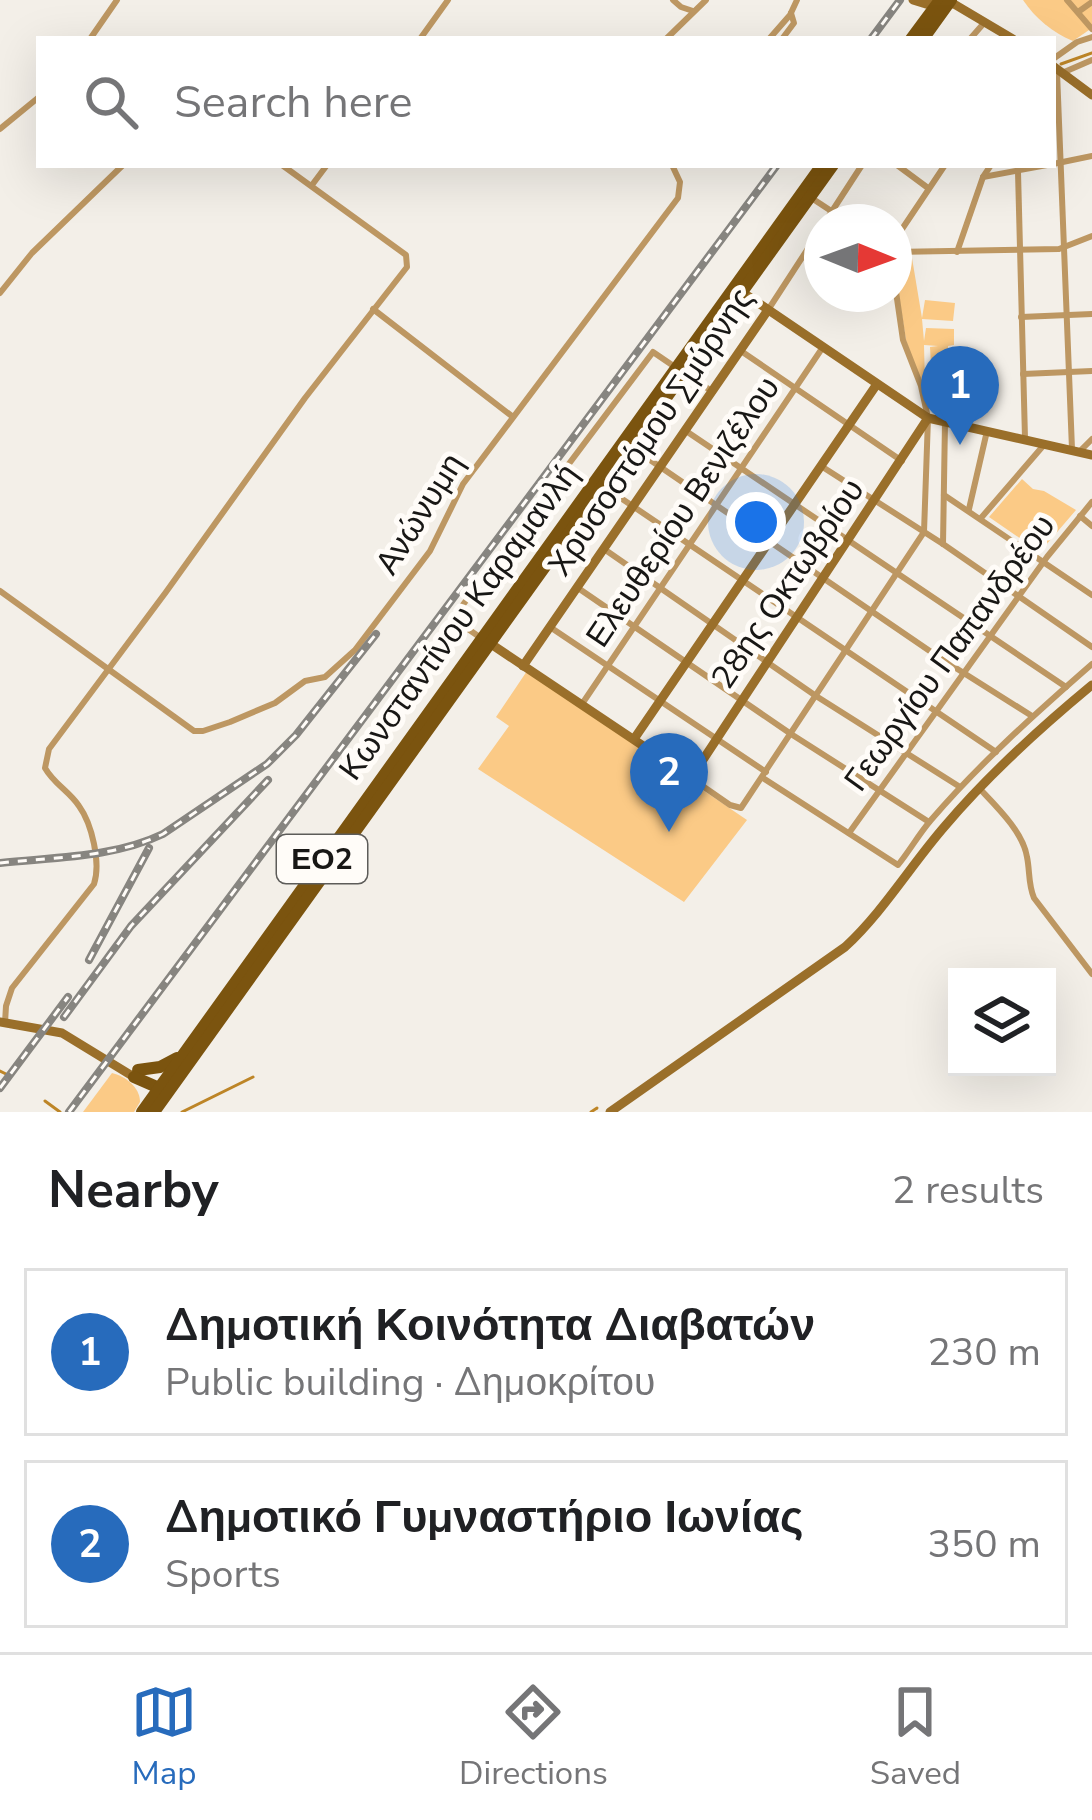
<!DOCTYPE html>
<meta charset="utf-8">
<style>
body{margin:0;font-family:"Nunito Sans",sans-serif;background:#f2f2f2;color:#202124}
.controls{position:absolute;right:36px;bottom:36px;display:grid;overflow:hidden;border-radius:0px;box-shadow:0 12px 48px #0002}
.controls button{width:108px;height:108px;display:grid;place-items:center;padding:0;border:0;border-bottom:3px solid #e0e0e0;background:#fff;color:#202124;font:60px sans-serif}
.compass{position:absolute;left:804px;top:204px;width:108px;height:108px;border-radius:50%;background:#fff;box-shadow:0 12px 48px #0002;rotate:91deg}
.you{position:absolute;left:756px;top:522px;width:42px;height:42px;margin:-30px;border:9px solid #fff;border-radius:50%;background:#1a73e8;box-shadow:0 0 0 18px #1a73e833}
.badge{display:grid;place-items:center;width:78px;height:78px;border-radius:50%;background:#276bbc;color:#fff;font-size:39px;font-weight:700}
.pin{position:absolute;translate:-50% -99px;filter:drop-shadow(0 3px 6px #0008)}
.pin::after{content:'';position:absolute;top:63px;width:42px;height:36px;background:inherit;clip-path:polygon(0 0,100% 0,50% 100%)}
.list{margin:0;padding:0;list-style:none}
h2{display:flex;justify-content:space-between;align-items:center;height:156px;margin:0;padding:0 48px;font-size:51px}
h2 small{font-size:39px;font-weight:400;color:#757577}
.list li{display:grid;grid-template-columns:78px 1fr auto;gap:36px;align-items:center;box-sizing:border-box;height:168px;margin:0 24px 24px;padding:0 24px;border:3px solid #e0e0e0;border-radius:0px}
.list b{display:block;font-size:45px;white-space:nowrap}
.list p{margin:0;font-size:39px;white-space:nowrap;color:#757577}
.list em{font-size:39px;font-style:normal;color:#757577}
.icon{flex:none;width:66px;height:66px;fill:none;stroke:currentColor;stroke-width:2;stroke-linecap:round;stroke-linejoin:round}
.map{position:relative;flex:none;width:1092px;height:1112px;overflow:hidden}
.search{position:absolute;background:#fff;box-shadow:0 12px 48px #0002;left:36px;right:36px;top:36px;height:132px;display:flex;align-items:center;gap:30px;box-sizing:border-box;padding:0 42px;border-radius:0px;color:#757577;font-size:45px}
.sheet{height:540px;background:#fff}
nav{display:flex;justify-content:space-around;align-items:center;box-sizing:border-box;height:168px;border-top:3px solid #e0e0e0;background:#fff;font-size:33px;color:#757577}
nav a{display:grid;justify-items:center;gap:6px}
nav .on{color:#276bbc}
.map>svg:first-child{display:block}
.green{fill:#fbca86}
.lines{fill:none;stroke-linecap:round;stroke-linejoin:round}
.stream{stroke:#bd8527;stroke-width:3}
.street{stroke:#bd9762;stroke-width:6}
.secondary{stroke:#9a6f2a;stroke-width:9}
.primary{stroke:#7b540f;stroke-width:12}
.rail-casing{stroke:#878580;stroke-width:8}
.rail{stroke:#fffcf8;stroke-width:3;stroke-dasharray:9;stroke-linecap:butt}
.labels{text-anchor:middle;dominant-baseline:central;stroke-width:10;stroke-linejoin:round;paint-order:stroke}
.shield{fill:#fffcf8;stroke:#5d5c59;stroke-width:3}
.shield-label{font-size:30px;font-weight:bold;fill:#181715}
.street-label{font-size:33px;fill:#181715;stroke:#fffcf8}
</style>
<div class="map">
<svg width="1092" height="1112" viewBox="0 0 1092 1112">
<rect width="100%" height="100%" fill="#f3efe8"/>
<!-- green -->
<g class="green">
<path d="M1023,0h69v28l-19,13c-20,-8 -38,-23 -50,-41z"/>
<path d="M912,258l10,60 3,-18 30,3 -2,18 -31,-2 2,22 2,-13 28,1v16l-6,1 1,36 -17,1 -2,-36 8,-1 -14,-1 1,39 9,1 1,26 -6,-2 -23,-69 -12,-74v-7z"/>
<path d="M1022,479l11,10 11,2 32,19 -36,42 -51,-35z"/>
<path d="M527,671l220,149 -63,82 -206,-133 31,-43 -13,-9z"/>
<path d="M112,1073c13,3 28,14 28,29l-6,10h-51z"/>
</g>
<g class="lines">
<!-- stream -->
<g class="stream">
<path d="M1061,64l31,-11"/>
<path d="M0,1071l6,3"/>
<path d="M45,1101l15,11"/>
<path d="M182,1112l71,-35"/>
<path d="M591,1112l6,-4"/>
</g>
<!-- street -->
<g class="street">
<path d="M673,0l8,7 12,4"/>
<path d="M1067,0l25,29"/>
<path d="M1078,12l14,-10"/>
<path d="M90,39l27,-39"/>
<path d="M420,39l28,-39"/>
<path d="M666,39l40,-39"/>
<path d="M769,39l21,-24 7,-15"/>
<path d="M782,39l12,-16 -3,-10"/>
<path d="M970,39l14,-16"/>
<path d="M1053,59l24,-17 15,-5"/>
<path d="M1057,72l15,377"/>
<path d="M1062,73l30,-13"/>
<path d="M0,129l39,-32"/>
<path d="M1053,164l39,-8"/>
<path d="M897,165l31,23"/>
<path d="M1018,172l7,266"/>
<path d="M983,177l64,-12"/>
<path d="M312,185l15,-20"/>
<path d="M813,199l35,23"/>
<path d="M825,222l37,-57"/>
<path d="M894,241l51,-76"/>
<path d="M894,252l165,-3 33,-13"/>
<path d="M957,252l26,-75 8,-12"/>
<path d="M0,293l32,-40 91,-88"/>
<path d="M373,309l140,108"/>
<path d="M768,310l54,-83"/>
<path d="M1021,317l71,-3"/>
<path d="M741,351l161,110"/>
<path d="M686,374l27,18"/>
<path d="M1023,374l69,-3"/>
<path d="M686,431l380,256"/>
<path d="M634,449l306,209 92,58"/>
<path d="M1079,452l13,-13"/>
<path d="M821,466l122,78 149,103"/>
<path d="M603,486l393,266"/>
<path d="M944,495l148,100"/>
<path d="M969,509l18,-78"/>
<path d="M1080,516l12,10"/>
<path d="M981,518l62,-72"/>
<path d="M943,544l2,-122"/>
<path d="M604,549l212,147 144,91"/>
<path d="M578,588l213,146 138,88"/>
<path d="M0,591l194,140h9l27,-9 45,-19 30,-22 20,-4 30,-27 75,-99 33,-67 215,-286 2,-16 -8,-17"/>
<path d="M455,620l26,18"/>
<path d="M550,627l216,145"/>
<path d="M401,699l51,-72 7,-17 194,-258 22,15"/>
<path d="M582,704l241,-357"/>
<path d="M691,778l39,27 11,3 183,-276 4,-114 -7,-32 -18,-46 -9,-62"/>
<path d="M763,778l135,87c12,-15 21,-31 33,-45 49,-57 105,-107 161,-156"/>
<path d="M980,789c17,18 43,43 47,68 3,14 1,27 7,41l58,76"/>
<path d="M849,833l198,-276 45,-55"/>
<path d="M5,1023l1,-17 6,-18 82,-104c7,-21 -2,-60 -15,-78 -10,-15 -25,-22 -34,-38l4,-19 117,-157 139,-194 102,-131 -1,-12 -124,-90"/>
</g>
<!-- secondary -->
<g class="secondary">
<path d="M913,0l13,4h28l59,35"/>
<path d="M1053,66l39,29"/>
<path d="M742,292l186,126 164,37"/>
<path d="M485,640l206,138 237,-360"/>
<path d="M523,666l245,-356"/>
<path d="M634,739l243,-355"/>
<path d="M0,1022l62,11 72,44"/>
<path d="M610,1112l235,-165c38,-35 66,-82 100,-121 44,-52 95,-98 147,-141"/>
</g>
<!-- primary -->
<g class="primary">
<path d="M911,39l29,-39"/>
<path d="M923,39l28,-39"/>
<path d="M138,1070l22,-3 17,-9"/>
<path d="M134,1077l32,14"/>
<path d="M142,1112l680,-947"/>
<path d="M154,1112l679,-947"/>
</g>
<defs>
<g id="rail">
<path d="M871,39l29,-39"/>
<path d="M0,863c54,-6 113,-5 163,-29l104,-70 29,-29 80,-101"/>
<path d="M89,960l60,-112"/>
<path d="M64,1017l67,-91 137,-146"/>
<path d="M0,1088l68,-91"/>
<path d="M69,1112l708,-947"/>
</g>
</defs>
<!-- rail casing -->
<use href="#rail" class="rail-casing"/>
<!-- rail -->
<use href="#rail" class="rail"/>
</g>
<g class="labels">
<!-- shield labels -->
<rect class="shield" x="277" y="835" width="90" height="48" rx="9"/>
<g class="shield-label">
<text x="322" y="859">ΕΟ2</text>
</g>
<!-- street labels -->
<g class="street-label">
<text transform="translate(651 432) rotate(-56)">Χρυσοστόμου Σμύρνης</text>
<text transform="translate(683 512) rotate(-56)">Ελευθερίου Βενιζέλου</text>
<text transform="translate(420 514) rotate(-58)">Ανώνυμη</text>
<text transform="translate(788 584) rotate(-56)">28ης Οκτωβρίου</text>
<text transform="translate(459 622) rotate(-54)">Κωνσταντίνου Καραμανλή</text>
<text transform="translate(950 653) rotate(-54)">Γεωργίου Παπανδρέου</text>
</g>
</g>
</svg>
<div class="controls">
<button><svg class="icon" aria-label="layers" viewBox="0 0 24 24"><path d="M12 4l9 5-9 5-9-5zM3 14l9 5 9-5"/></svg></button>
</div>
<svg class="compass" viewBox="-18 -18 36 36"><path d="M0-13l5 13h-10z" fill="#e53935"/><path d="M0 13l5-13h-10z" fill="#757577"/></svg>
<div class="you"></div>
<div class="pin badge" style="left:960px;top:445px">1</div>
<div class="pin badge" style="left:669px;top:832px">2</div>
<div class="search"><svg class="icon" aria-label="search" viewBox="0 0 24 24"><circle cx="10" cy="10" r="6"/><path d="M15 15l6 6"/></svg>Search here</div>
</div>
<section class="sheet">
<h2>Nearby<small>2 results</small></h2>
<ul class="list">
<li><span class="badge">1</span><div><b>Δημοτική Κοινότητα Διαβατών</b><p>Public building · Δημοκρίτου</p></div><em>230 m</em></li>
<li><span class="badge">2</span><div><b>Δημοτικό Γυμναστήριο Ιωνίας</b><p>Sports</p></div><em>350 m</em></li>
</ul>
</section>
<nav>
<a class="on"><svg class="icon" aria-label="map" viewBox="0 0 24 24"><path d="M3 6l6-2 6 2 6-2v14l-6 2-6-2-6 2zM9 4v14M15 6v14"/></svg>Map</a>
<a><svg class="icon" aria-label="directions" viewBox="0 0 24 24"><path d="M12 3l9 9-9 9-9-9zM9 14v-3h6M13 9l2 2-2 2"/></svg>Directions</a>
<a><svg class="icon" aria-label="saved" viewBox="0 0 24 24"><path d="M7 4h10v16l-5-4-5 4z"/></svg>Saved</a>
</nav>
